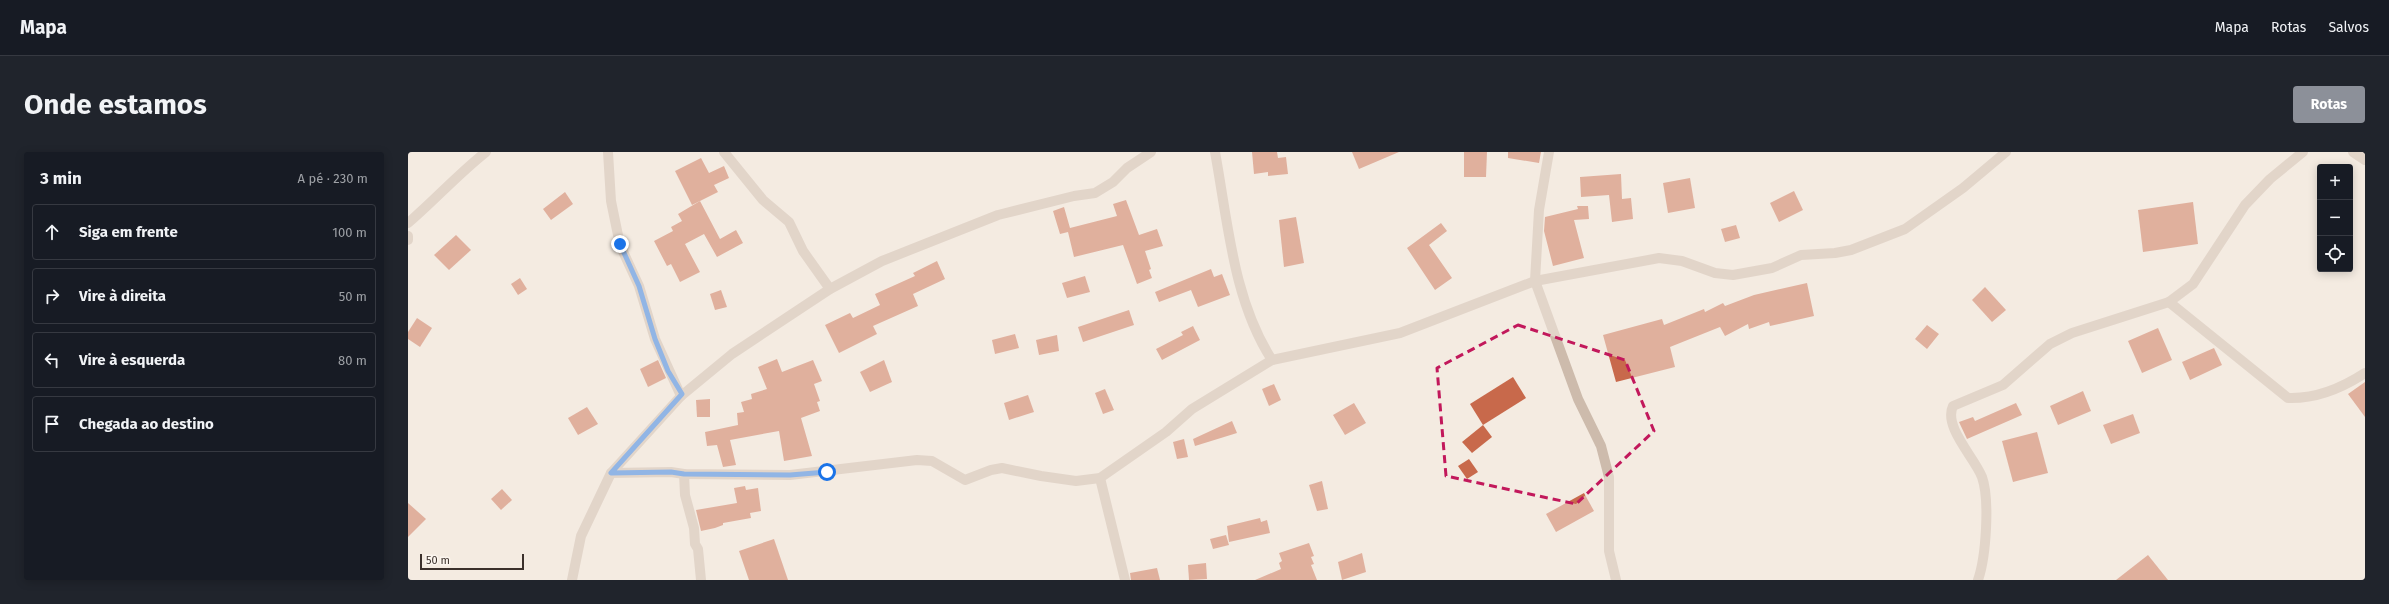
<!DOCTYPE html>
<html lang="pt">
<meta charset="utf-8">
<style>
body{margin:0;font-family:"Fira Sans",sans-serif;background:#20242c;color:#f1f3f6}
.controls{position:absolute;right:12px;top:12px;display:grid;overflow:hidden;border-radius:4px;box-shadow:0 2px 10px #0003}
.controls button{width:36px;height:36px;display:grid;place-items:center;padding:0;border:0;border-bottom:1px solid #363941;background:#171b24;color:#f1f3f6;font:20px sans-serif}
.scale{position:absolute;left:12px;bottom:10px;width:104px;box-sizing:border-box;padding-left:4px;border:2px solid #3b302b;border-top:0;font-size:11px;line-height:14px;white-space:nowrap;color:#3b302b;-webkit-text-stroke:3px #fbf5ee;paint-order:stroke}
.stop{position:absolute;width:12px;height:12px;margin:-9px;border:3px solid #1a73e8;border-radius:50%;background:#fff}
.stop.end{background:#1a73e8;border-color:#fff;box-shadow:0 1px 4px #0008}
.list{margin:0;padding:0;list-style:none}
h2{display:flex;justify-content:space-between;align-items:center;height:52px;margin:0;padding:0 16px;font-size:17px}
h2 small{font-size:13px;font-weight:400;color:#9ea1a6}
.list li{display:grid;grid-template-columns:26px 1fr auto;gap:12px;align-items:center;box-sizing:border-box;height:56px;margin:0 8px 8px;padding:0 8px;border:1px solid #363941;border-radius:4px}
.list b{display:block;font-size:15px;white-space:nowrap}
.list em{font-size:13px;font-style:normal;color:#9ea1a6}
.icon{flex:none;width:22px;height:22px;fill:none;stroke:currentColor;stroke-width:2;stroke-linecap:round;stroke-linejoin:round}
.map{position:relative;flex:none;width:1957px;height:428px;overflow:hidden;border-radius:4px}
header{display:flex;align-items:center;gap:24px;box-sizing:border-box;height:56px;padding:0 20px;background:#171b24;border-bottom:1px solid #363941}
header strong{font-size:19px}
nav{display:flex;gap:22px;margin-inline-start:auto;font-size:14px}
.intro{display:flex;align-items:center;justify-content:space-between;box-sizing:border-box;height:96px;padding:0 24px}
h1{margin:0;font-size:28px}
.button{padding:10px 18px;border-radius:4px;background:#8c9099;color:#fff;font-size:14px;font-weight:700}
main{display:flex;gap:24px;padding:0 24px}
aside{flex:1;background:#171b24;border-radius:4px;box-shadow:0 2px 10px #0003}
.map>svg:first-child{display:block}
.building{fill:#c8694b}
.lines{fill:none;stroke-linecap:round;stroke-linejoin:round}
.minor{stroke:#cdbbac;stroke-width:10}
.route{stroke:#1a73e8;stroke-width:5}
.marked{fill:none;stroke:#c2185b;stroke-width:3;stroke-dasharray:8 5;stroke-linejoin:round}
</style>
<header>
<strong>Mapa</strong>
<nav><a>Mapa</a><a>Rotas</a><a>Salvos</a></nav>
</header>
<div class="intro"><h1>Onde estamos</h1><a class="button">Rotas</a></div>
<main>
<aside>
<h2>3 min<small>A pé · 230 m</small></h2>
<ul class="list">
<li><svg class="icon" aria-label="ahead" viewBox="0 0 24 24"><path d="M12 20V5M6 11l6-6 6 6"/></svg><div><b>Siga em frente</b></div><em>100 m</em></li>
<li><svg class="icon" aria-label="right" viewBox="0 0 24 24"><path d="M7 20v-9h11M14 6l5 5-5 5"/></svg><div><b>Vire à direita</b></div><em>50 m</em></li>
<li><svg class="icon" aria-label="left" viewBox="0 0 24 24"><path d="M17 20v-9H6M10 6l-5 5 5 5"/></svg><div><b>Vire à esquerda</b></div><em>80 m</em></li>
<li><svg class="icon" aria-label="arrive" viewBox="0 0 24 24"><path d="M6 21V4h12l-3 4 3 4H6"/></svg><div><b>Chegada ao destino</b></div></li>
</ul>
</aside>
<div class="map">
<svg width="1957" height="428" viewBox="0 0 1957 428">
<rect width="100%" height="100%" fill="#f4ebe1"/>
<!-- building -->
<g class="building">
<path d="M844,0h25l1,6 8,-1 2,17 -20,2v-4l-14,2z"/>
<path d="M944,0h47l-40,17z"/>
<path d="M1056,0h23l-1,25h-22z"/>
<path d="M1100,0h33l-2,11 -31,-5z"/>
<path d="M293,6l8,15 15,-7 5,12 -15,7 4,7 -26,13 -17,-34z"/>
<path d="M1213,22l1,25 9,-1 2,21 -21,3 -3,-27 -28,2 -1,-20z"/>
<path d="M1282,26l5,30 -27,5 -5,-30z"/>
<path d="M1386,39l9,19 -24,12 -9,-19z"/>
<path d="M157,40l8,12 -22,16 -8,-11z"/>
<path d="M718,48l13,35 18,-6 6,17 -18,5 6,18 -2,1 3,8 -15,6 -14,-39 -49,12 -6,-25 -8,2 -7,-23 11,-4 6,21 47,-12 -4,-12z"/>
<path d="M292,49l20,38 16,-9 7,13 -26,14 -13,-23 -19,10 15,28 -20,10 -9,-18 -4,2 -13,-25 19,-10 -2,-4 11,-6 -4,-7z"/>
<path d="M1785,50l5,42 -55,8 -5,-42z"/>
<path d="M1169,54h11l1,13 -15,1 10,38 -31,8 -9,-35 1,-14 33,-8z"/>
<path d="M888,65l8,46 -20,4 -5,-47z"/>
<path d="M1033,71l6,8 -18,14 23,33 -17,12 -28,-42z"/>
<path d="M1328,73l4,13 -15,4 -4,-13z"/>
<path d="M48,83l15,15 -22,20 -15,-15z"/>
<path d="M529,109l8,18 -32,15 5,12 -45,20 4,8 -38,19 -14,-28 25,-12 3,5 27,-13 -5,-11 40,-18 -2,-3z"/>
<path d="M803,117l3,8 8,-3 8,21 -32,12 -7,-17 -32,12 -4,-10z"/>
<path d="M677,124l5,16 -23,6 -5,-15z"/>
<path d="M112,126l7,11 -9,6 -7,-11z"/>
<path d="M1399,131l7,33 -44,10 -1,-4 -20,7 -1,-5 -23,12 -5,-9 -50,20 5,20 -59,15 -13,-47 59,-16 2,6 40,-16 1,3 18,-9 2,3 29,-11z"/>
<path d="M1577,135l21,23 -14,12 -20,-22z"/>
<path d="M313,138l6,17 -12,3 -5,-16z"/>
<path d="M721,158l5,15 -51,17 -5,-15z"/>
<path d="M9,166l15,10 -12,19 -12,-8v-7z"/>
<path d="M1519,173l12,9 -12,15 -12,-10z"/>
<path d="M785,174l7,14 -38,20 -6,-11 27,-14 -2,-3z"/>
<path d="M1750,176l14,32 -30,13 -14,-32z"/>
<path d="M607,182l4,14 -24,6 -3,-14z"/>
<path d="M649,183l2,16 -20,4 -3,-15z"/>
<path d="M1806,196l8,17 -32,15 -8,-18z"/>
<path d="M369,207l5,13 31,-12 9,21 -8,3 6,17 -3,1 3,9 -19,7 11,38 -28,5 -5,-30 -49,9 6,25 -13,2 -6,-22 -10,1 -2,-14 33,-7 -1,-12 7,-1 -3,-10 11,-3 -1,-5 16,-5 -9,-22z"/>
<path d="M250,208l8,18 -18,9 -8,-18z"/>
<path d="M476,208l8,22 -22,10 -10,-20z"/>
<path d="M1105,225l13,21 -43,27 -13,-21z"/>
<path d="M1957,230v35l-17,-23z"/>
<path d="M866,232l7,16 -12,6 -7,-17z"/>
<path d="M697,237l9,21 -11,4 -8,-21z"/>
<path d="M1675,239l8,20 -33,14 -8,-19z"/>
<path d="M620,243l6,17 -25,8 -5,-17z"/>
<path d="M302,247v18h-13l-1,-17z"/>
<path d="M946,251l12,20 -21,12 -12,-20z"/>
<path d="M1608,251l6,12 -55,24 -8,-17 14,-5 2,4z"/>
<path d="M179,255l11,17 -20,11 -10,-17z"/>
<path d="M1725,262l7,19 -29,11 -8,-19z"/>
<path d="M824,269l5,12 -42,13 -2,-7z"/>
<path d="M1075,273l9,12 -20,16 -10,-11z"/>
<path d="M1629,280l11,41 -35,9 -11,-41z"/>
<path d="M776,287l4,18 -11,2 -4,-17z"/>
<path d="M1061,307l9,13 -11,7 -9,-13z"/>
<path d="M914,329l6,28 -11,2 -8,-26z"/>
<path d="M337,334l1,4 12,-2 3,23 -11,2 1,5 -28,5v2l-8,3 -14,3 -5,-21 41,-7 -3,-15z"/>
<path d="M94,337l10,11 -11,10 -10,-11z"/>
<path d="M1176,341l10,18 -38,21 -10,-18z"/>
<path d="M0,351l18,16 -18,18z"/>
<path d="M852,366l1,4 6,-2 3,13 -41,9 -2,-16z"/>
<path d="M818,383l3,10 -16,4 -3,-10z"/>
<path d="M366,387l14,41h-39l-10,-29z"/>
<path d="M901,391l5,13 -3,1 3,7 -3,1 6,15h-62l26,-11 -2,-6 3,-2 -3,-8z"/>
<path d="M954,401l4,19 -24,8 -4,-18z"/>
<path d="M1740,403l20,25h-52z"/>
<path d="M798,411l1,16 -18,1 -1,-15z"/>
<path d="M749,416l3,12h-29l-1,-7z"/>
</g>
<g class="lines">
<!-- minor -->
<g class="minor">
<path d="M200,0l3,49 9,44 19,41 16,53 26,57"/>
<path d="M316,0l39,48 26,22 14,29 27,38"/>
<path d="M807,0c13,70 18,148 57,208"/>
<path d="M1141,0l-10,58 -4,71 43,118 23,47 8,31v74l7,29"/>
<path d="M1945,0l12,8"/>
<path d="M0,71c27,-23 50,-49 78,-71"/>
<path d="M0,84v4"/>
<path d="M1761,150l119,96c28,1 54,-10 77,-25"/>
<path d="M203,321l60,-1 13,2 106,1 127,-15 15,1 33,19 26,-10 11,-2 39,8 35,5 24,-3 66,-46 26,-23 80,-49 128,-27 135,-52 124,-23 23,3 33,12 18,2 39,-7 29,-13 34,-2 16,-3 54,-21 58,-41 43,-36"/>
<path d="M276,322l1,21 9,33 1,16 3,5 3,31"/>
<path d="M692,326l25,102"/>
<path d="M164,428l9,-44 30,-63 70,-77 51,-42 98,-65 52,-28 116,-46 76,-19 21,-3 18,-11 14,-14 24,-16"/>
<path d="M1570,428c8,-23 12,-80 4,-103 -7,-19 -39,-50 -29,-71l50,-21 47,-41 22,-11 97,-31 24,-18 52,-79 25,-26 33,-27"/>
</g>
</g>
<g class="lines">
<!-- route -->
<path class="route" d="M212,92l19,42 16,53 13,32 14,23 -71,79 60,-1 13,2 106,1 37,-3"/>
</g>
<!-- marked area -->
<path d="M0 0H1957V428H0ZM1110,173l107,35 29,71 -78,73 -130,-28 -9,-108z" fill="#f4ebe1" fill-opacity=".55" fill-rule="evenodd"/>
<path class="marked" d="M1110,173l107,35 29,71 -78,73 -130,-28 -9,-108z"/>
</svg>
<div class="controls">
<button>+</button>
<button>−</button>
<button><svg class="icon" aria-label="locate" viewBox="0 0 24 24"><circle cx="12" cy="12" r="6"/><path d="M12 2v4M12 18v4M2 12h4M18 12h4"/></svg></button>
</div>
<div class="scale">50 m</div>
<div class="stop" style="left:419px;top:320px"></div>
<div class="stop end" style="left:212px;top:92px"></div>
</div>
</main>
